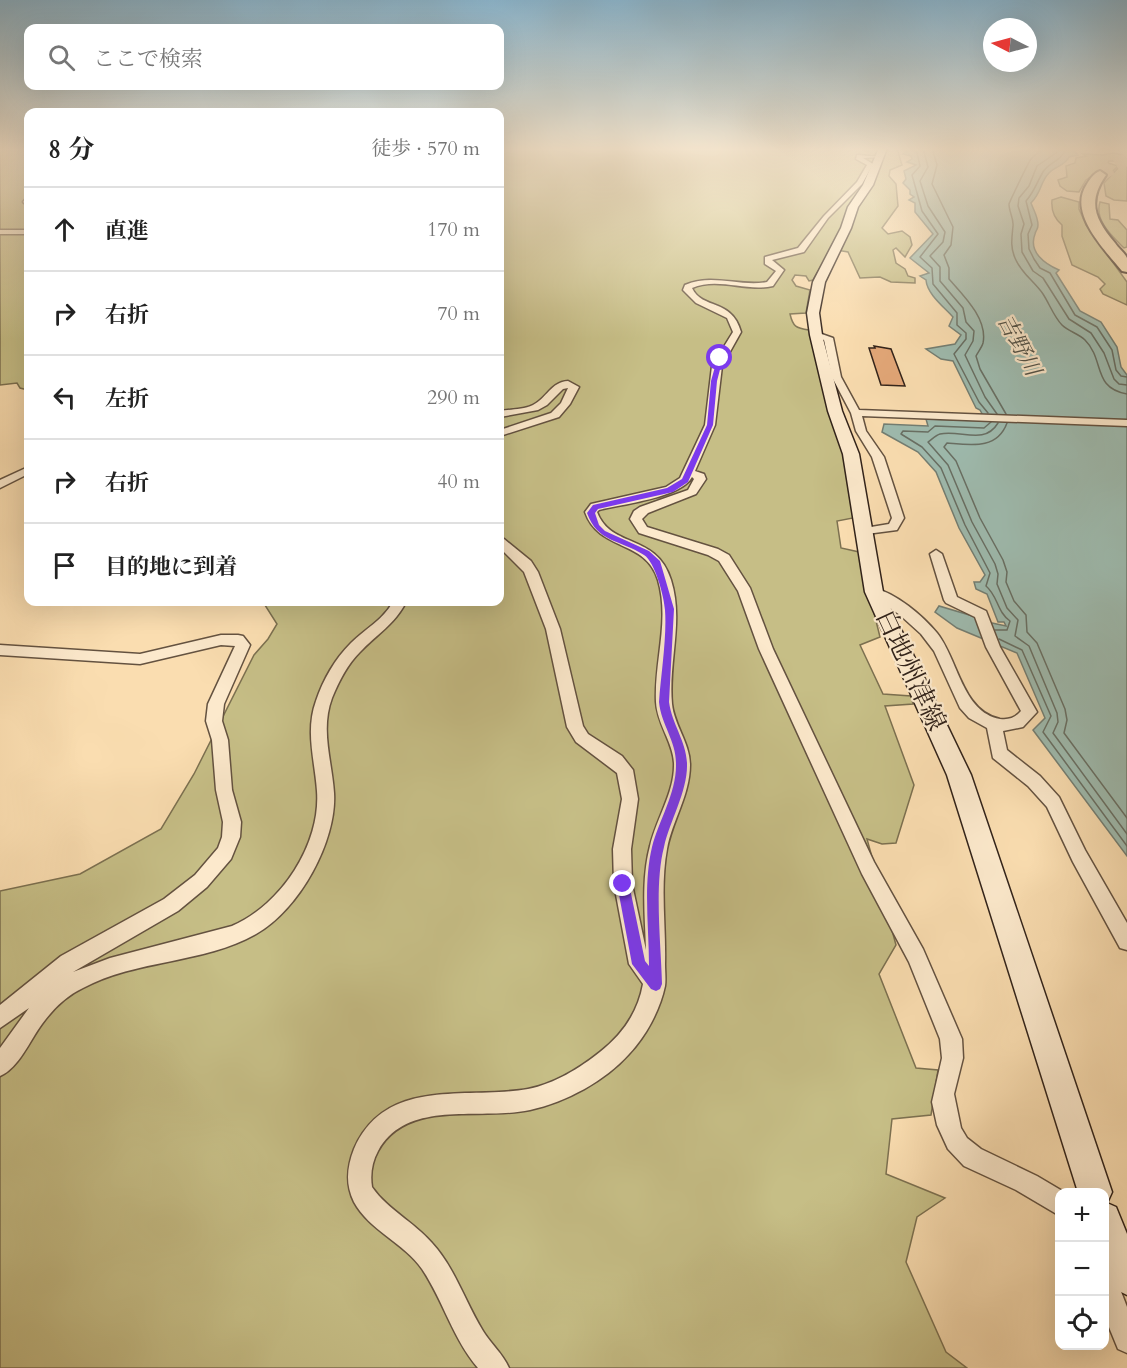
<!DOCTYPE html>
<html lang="ja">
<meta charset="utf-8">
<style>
body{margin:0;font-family:Cardo,"Noto Serif JP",serif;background:#f6f6f6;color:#222}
.controls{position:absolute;right:18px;bottom:18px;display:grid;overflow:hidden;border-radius:12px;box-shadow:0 6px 24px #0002}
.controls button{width:54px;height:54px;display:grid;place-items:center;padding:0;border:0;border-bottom:2px solid #e0e0e0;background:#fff;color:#222;font:30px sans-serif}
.compass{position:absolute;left:983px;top:18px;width:54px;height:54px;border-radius:50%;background:#fff;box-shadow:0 6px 24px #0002;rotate:276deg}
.stop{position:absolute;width:18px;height:18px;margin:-14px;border:4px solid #7c3aed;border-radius:50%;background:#fff}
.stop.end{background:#7c3aed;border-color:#fff;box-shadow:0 2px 6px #0008}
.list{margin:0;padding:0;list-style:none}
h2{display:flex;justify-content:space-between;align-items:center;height:78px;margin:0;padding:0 24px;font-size:26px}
h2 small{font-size:20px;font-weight:400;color:#767676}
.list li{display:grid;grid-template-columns:39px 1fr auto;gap:18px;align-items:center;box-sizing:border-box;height:84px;padding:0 24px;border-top:2px solid #e0e0e0}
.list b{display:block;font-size:22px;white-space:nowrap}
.list em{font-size:20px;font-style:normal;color:#767676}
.icon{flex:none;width:33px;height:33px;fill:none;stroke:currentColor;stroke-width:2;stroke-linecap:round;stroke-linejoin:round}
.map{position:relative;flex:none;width:1127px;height:1368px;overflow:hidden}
.search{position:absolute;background:#fff;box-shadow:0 6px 24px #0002;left:24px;top:24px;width:480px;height:66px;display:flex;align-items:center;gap:15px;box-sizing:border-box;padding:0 21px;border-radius:12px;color:#767676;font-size:22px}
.panel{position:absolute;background:#fff;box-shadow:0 6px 24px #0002;left:24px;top:108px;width:480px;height:498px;border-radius:12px}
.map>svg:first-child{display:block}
.green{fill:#c6be86;stroke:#7c7050;stroke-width:1.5}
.water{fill:#9ebbaf;stroke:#737e73;stroke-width:1.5}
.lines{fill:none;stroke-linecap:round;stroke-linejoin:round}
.shore{stroke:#686f64;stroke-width:1.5}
.building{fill:#e4a879;stroke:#32231a;stroke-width:1.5}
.highway-tunnel{stroke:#d2b892;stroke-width:13;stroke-dasharray:13 6;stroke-linecap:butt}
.street-casing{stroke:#645240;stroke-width:3}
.secondary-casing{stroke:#32231a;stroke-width:3}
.highway-casing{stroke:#32231a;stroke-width:4}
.street{fill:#fce9cc;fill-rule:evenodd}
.secondary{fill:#fce9cc;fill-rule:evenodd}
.highway{fill:#faddb0;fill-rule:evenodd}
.route{fill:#7c3aed}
.labels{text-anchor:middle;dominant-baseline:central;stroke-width:4.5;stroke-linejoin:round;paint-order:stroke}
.far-water-label{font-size:22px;font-style:italic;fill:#525147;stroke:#fce9cc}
.street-label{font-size:26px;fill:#32231a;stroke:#fce9cc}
</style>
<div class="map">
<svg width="1127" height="1368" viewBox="0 0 1127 1368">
<rect width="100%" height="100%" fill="#faddb0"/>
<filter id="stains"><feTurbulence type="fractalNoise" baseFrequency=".00333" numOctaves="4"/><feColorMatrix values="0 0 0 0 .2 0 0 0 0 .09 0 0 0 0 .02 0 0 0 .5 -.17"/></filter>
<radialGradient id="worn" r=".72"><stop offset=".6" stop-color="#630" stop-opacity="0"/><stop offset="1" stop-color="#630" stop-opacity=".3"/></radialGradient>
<!-- green -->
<g class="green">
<path d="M0,148h28v242l-8,-2 -3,-5 -17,2z"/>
<path d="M500,148h397l5,17 -12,5 -1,6 7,8 2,22 -16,22 6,6 14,-3 8,6 2,8 -7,12 -9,-9 -3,2 3,13 9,6 3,7 7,2v5l-24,-1 -11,-5 -20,1 -12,-26 -17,-3 -18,31 -4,1 -3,-5 -11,-1 -3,5 4,6 14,4 -4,23 -16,1c3,13 6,14 19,16l32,113 12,75 -16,3 4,27 18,4 21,85 -20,8 23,49 28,2 2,8 -28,2 29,79 -18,58 -14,1 -15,-5 29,106 -17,29 37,94 22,2 -7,45 -39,4 -6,55 59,24 -28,19 -11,45 40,90 21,16h-967v-477l80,-17 81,-45 33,-55 60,-119 14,-16 9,-15 -14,-22h237z"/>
<path d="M1113,153l10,2 -6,6h-8l-1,2 10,3 -10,10 -13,-2 -9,6 -7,12 -12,-1 -7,-5 -2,-6 9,-3 -1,-11 9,-3 1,-5 10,-2 -3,-2 20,1z"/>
<path d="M1127,164v37l-13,-1 -8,-4 -2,-13 17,-18z"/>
<path d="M1061,197l18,5v7l7,16 41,57v23l-24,-11 -3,-5 5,-5 -7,-7 -26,-12 -10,-29v-11c-7,-6 -11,-15 -10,-25z"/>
<path d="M1100,202l9,2 1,15 8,1 9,10v17l-3,1c-12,-12 -30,-28 -24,-46z"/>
</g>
<!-- water -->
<path class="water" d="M912,148h159l7,7 -9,2c-4,9 -14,9 -20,16 -9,9 -7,19 -18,30 3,8 7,14 7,22 0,5 -2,4 -3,9 -7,18 10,30 24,36l-3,3 24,38 21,11 16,25 4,20 6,8v481l-94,-126 12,-12 -28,-65 -60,-25 -22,-16 4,-6 37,11 2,3 28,6 -2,-4h-6l-11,-28 -11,-5 -2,-7h6l5,-7 -26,-47 -23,-56 -18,-20 -36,-20 2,-8 44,2 -2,-7 60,2 -6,-11 -4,-2 -23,-47 -12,-2 -15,-10 29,-5 6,-9 -12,-9 4,-9c-9,-10 -26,-23 -27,-37l-6,-4 9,-3 -19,-15 23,-24 -18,-22v-9l-6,-3 5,-3 -4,-3v-4l-7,-7 3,-4 -2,-8 12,-6 -9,-3 5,-3 -1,-3 -8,-2z"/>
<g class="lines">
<!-- shore -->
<g class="shore">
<path d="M916,148l4,18 -8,9 10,36 16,23 -18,23 12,11 1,16 24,29v12l9,8v6l-12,15 25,48 9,11"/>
<path d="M923,148l5,19 -8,14 8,25 17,26 -2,10 -13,14 10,11v14l23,27 3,14 8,9 -1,10 -8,14 20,42 12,17"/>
<path d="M932,148l5,17 -5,19 21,43 -2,18 -7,10 5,13v11c14,16 39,40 34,64 -1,4 -5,9 -7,13l4,13 26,45"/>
<path d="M1045,148c-4,4 -11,7 -14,11 -3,4 -21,42 -22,45 0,8 5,15 4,22 -1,11 -3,21 2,32 6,15 19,23 28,36 6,9 11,23 19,31 6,6 17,9 23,15 20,20 7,48 42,54"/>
<path d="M1058,148l-2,5 -19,13 -8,20 -10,12 -1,8 6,18 -3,10 1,18 11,19 10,7 26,41 22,14 13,20 10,26 5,5 8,1"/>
<path d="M1066,148c-6,15 -16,13 -23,24 -6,10 -9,20 -17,29l6,24 -4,9 1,15 5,10 6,9 10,5 25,42 22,12 15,23 4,20 5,6 6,1"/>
<path d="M991,422l-7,6 -49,-2 -7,6 -25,-1 -2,3 21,13 19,21 24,57 25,48 -4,13c12,10 11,26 24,35l-3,9h-12"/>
<path d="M998,423c-14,23 -38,6 -58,11 -4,1 -9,6 -12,8l20,23 24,57 23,42 3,10 -1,10 10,24 11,12 -3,16 14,10 28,67 1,9 -5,11 74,101"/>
<path d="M1007,423c-10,27 -36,22 -60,20l-3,4 12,14 24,57 23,42 4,12 -1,10 8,19 12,14 1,17 10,11 28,66 2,11 -3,13 63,85"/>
<path d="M999,639l23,11 29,66 -8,16 84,114"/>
</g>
</g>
<!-- building -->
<path class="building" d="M874,346l17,3 14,37 -24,-1 -12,-37h6z"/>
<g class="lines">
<!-- highway-tunnel -->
<path class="highway-tunnel" d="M1100,175l27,-16"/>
<defs>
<g id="street">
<path d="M857,155l26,2 -20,1 10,6 -11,20 -34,34 -24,34 -32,8 12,10 -11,16c-27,6 -55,-9 -81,2 10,22 40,10 49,44l-19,34 -7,59 -20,46 9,3 2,5 -10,15 -48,19 -6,6 5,8 71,22 11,6 21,33 23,61 101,213 49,87 39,90 1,19 -9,36 7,34 6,10 14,11 56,27 27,16h-4v24l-44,-26 -52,-24 -16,-17 -11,-24 -5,-23 10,-44 -2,-19 -31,-77 -47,-88 -103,-225 -21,-58 -19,-30 -11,-6 -69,-22 -9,-14 4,-8 6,-4 48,-17 6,-11 -2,-2c-11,21 -70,27 -93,33l-2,2c14,37 60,21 74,68 13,41 -3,82 1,124 2,21 18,39 18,61 0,30 -18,56 -23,84 -7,38 -1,76 -2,115 0,7 1,16 0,22 -5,24 -19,50 -36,68 -24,27 -63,48 -99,56 -49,11 -123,-12 -152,41 -6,11 -8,23 -6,36 16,23 42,35 60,56 23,25 33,59 51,88 8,13 20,23 26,37h-31c-25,-29 -35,-68 -56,-99 -18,-26 -53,-39 -68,-67 -9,-18 -7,-35 0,-53 32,-73 112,-49 174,-60 26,-5 52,-21 72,-37 23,-18 38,-40 43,-68l-14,-20 -15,-80 -1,-35 9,-50 -5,-26 -41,-31 -9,-15 -21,-98 -22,-57 -24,-24v-10l4,1 27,22 7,11 22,57 23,97 5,8 34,22 11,14 5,29 -7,50 1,35 14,66c-1,-34 -5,-70 4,-104 6,-27 25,-54 24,-83 -1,-21 -17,-39 -18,-61 -2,-41 14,-81 2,-122 -12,-41 -59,-28 -73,-68l6,-8 75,-17 14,-9 25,-53 7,-59 21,-34 -6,-14 -31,-15 -13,-13 2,-5c28,-12 54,2 82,-3l9,-11 -11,-7v-7l33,-9 26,-32 33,-34 10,-17 -11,-6z"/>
<path d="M28,196v10l-5,-4z"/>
<rect x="0" y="230" width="28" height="4"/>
<path d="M816,332l17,6 8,39 18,33 268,10v6l-265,-10 4,15 18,26 20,61 -7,12 -38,5 -2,-3 2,-3 30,-5 3,-6 -20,-61 -16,-26 -5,-18 -19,-36 -8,-37 -13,-5z"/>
<path d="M568,381l11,6 -9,17 -11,13 -59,19v-6l51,-17 10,-10 7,-15 -5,1 -16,16 -9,5 -38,7v-6c10,-2 23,-1 33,-6 14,-7 18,-23 35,-24z"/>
<path d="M28,467v7l-28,14v-8z"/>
<path d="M936,550l6,4 15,43 29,14 14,36 37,65 -14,15 -20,4 4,19 33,26 19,21 26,53 42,73v27l-7,-2 -47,-86 -26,-55 -19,-21 -35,-28 -6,-30 -18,-10 -9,-10 -26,-57 -13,-17 -21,-19 -33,-23 7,-4c23,6 48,27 63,45 21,26 25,79 63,86 9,1 15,-1 21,-8l-35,-64 -11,-30 -29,-14 -2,-3 -14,-46z"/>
<path d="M393,602h13c-11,22 -30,33 -46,50 -13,13 -21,29 -28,46 -12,32 0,63 2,95 3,48 -35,117 -78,141 -53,30 -119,25 -173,54 -17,8 -30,21 -41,36 -12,16 -23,44 -42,52v-28l29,-40 -29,20v-23l61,-49 103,-57 31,-24 23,-27 4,-11 1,-15 -7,-32 -4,-50 -6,-19 2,-17 27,-58 -14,-1 -81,19 -140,-9v-10l140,9 81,-19h17l5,1 7,9 -26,59 -2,17 6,19 4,50 9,32 -1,15 -9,22 -24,28 -29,24 -105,61 37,-14 122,-32c49,-21 89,-82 85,-135 -2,-30 -12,-60 -1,-90 7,-21 19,-42 35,-58 14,-14 32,-23 42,-41z"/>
<path d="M1104,1268l9,3 14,36v46l-9,-4 -14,-34z"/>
</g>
<path id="secondary" d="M879,148h8l-14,37 -15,22 -7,21 -26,54 -6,31 3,22 20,76 17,43 24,138 88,183 141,417 -5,11 9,4 11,27v61l-12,-6 -11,-25v-72h-26l-131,-417 -82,-183 -22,-138 -15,-43 -18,-76 -3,-22 6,-31 28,-54 7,-21 15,-22z"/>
<path id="highway" d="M1100,171l6,4c-19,27 -11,44 9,68 3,5 10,10 12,15 0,4 0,11 0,14l-5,-1c-17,-21 -55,-58 -35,-87 3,-5 7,-11 13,-13z"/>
</defs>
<!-- street casing -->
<use href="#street" class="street-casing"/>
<!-- secondary casing -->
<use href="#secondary" class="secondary-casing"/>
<!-- highway casing -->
<use href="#highway" class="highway-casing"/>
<!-- street -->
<use href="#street" class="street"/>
<!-- secondary -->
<use href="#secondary" class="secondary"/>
<!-- highway -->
<use href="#highway" class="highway"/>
</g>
<!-- sky -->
<linearGradient id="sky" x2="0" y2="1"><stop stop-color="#8ab7d1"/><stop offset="0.44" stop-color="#fdf0db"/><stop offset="1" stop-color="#fdf0db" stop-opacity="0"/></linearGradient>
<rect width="1127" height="339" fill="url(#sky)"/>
<!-- route -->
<path class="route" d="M718,356l5,2 -6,23 -4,44 -25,57 -15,10 -75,17 -3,4 4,12 6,6 44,20 11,10 14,48 -5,93c3,22 17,39 18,61 1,28 -17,57 -23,84 -10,39 -3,96 -2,137l-2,5 -4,2 -5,-2 -19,-25 -15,-80 6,-6 6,6 16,77 4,5c0,-38 -6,-81 3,-119 7,-27 25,-55 24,-84 0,-22 -15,-39 -17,-61 2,-28 8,-65 6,-92 -1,-14 -10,-48 -21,-55 -25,-16 -46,-12 -57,-42l6,-8 74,-17 15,-9 25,-54 4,-44z"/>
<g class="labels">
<!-- far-water labels -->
<g class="far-water-label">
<text transform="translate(1019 345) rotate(62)">吉野川</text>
</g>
<!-- street labels -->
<g class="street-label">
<text transform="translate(911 670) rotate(65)">白地州津線</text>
</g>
</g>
<rect width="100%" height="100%" filter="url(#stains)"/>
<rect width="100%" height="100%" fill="url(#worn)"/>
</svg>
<div class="controls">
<button>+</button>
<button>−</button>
<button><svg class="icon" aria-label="locate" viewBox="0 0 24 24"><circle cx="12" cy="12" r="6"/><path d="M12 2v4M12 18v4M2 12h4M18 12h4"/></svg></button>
</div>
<svg class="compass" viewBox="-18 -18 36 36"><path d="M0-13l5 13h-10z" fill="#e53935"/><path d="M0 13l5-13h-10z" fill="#767676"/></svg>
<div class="stop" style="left:720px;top:358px"></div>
<div class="stop end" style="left:623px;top:884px"></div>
<div class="search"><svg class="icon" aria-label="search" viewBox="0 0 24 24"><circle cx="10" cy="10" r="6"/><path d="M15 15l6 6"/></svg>ここで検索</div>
<section class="panel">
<h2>8 分<small>徒歩 · 570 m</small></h2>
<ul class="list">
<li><svg class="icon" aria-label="ahead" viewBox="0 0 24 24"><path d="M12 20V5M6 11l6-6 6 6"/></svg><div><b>直進</b></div><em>170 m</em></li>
<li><svg class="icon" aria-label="right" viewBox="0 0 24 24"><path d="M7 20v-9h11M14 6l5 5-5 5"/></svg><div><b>右折</b></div><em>70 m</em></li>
<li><svg class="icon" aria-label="left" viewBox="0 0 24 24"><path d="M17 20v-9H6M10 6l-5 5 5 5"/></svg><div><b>左折</b></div><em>290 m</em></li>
<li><svg class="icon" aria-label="right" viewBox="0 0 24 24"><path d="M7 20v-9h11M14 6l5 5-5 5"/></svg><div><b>右折</b></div><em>40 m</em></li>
<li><svg class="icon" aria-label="arrive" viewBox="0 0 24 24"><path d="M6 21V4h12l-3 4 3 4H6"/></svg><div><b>目的地に到着</b></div></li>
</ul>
</section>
</div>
